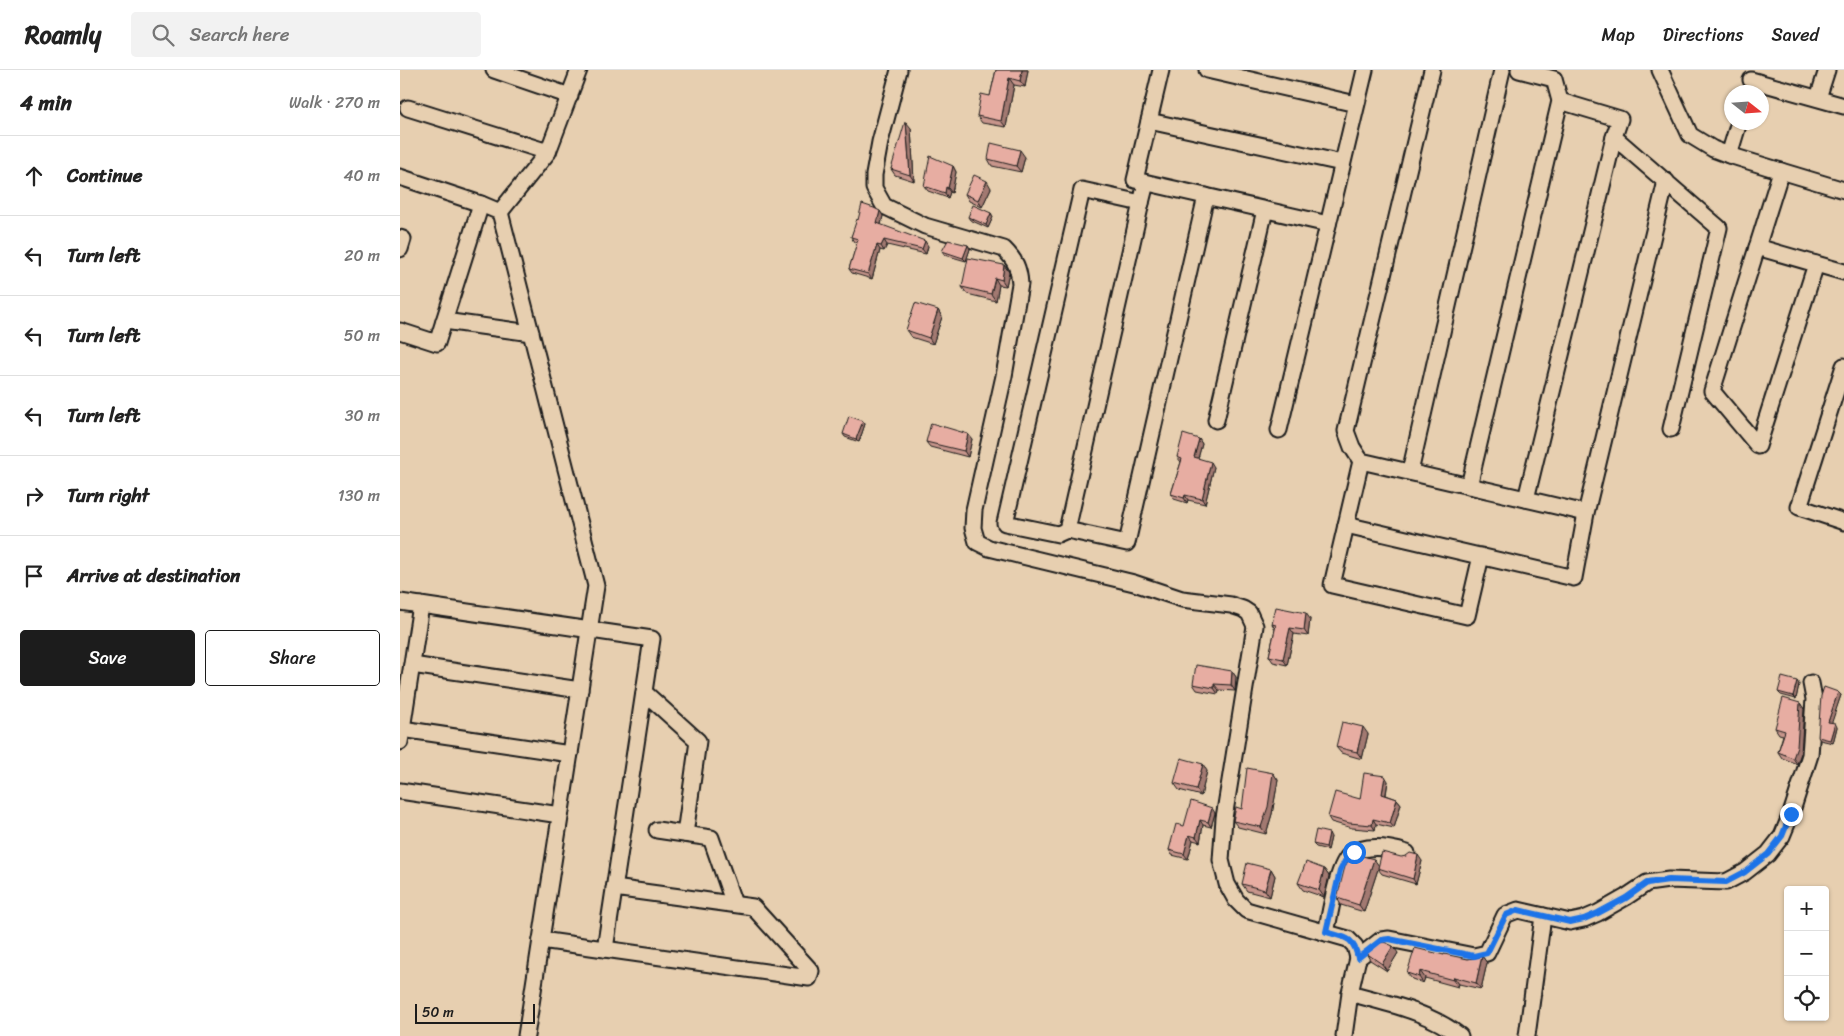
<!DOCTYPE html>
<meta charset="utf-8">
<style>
body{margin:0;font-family:Sriracha,sans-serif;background:#f2f2f2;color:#222}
.controls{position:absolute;right:15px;bottom:15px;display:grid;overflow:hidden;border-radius:5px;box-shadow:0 1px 4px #0004}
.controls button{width:45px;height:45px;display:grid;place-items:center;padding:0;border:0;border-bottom:1px solid #e0e0e0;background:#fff;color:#222;font:25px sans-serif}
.compass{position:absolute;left:1324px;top:15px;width:45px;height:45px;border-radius:50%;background:#fff;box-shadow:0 1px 4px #0004;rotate:107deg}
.scale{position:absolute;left:15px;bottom:12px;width:120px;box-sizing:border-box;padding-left:5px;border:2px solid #1c1c1c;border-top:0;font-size:14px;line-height:18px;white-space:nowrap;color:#1c1c1c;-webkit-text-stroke:4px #e7cfb0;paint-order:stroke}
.stop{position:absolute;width:15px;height:15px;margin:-11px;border:4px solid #1a73e8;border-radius:50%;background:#fff}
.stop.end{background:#1a73e8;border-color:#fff;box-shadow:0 1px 5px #0008}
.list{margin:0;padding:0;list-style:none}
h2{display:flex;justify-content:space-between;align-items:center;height:65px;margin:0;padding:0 20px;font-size:21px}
h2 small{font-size:16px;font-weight:400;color:#767676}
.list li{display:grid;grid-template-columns:32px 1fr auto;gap:15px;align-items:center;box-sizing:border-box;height:80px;padding:0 20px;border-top:1px solid #e0e0e0}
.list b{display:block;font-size:19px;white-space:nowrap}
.list em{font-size:16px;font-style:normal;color:#767676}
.actions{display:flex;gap:10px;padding:15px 20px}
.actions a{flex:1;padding:11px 0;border:1px solid #1c1c1c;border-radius:5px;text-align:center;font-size:18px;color:#1c1c1c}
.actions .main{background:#1c1c1c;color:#fff}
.icon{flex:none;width:28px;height:28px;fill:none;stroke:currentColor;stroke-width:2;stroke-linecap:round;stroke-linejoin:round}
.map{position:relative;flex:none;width:1444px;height:966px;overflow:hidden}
header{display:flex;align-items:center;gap:30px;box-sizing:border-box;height:70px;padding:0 25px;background:#fff;border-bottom:1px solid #e0e0e0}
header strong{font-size:24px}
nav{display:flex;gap:28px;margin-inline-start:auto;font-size:18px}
.search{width:350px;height:45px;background:#f2f2f2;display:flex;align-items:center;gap:12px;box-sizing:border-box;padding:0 18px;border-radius:5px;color:#767676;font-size:19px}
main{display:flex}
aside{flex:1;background:#fff}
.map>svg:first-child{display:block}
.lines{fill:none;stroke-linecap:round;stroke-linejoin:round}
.minor-casing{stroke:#1c1c1c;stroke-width:19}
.minor{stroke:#e7cfb0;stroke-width:15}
.wall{fill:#c7958b;stroke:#1c1c1c}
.shaded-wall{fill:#a27971;stroke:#1c1c1c}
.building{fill:#e7ada2;stroke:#1c1c1c}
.route{stroke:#1a73e8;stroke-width:6}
</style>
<header>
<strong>Roamly</strong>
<div class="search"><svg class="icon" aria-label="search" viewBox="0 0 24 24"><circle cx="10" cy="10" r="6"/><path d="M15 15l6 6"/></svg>Search here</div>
<nav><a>Map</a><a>Directions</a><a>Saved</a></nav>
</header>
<main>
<aside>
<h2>4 min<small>Walk · 270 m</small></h2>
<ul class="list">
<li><svg class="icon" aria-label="ahead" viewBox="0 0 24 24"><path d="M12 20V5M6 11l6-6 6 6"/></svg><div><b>Continue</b></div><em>40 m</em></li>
<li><svg class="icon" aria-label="left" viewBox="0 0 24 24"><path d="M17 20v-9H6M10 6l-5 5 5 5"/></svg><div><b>Turn left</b></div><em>20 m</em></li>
<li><svg class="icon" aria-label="left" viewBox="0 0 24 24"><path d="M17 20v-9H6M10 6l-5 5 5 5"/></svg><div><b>Turn left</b></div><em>50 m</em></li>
<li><svg class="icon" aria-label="left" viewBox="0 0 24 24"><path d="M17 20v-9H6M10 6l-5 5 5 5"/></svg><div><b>Turn left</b></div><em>30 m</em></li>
<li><svg class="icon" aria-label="right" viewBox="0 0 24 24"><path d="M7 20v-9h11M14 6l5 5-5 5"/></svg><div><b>Turn right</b></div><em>130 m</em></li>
<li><svg class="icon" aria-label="arrive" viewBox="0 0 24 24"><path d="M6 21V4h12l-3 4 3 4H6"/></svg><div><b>Arrive at destination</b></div></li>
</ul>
<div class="actions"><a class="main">Save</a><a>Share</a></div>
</aside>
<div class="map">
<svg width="1444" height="966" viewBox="0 0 1444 966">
<rect width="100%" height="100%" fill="#e7cfb0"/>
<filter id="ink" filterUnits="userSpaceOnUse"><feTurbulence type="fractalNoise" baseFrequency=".02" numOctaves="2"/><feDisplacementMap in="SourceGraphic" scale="10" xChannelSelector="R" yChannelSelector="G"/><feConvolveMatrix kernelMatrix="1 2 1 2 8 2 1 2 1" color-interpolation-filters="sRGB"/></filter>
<g filter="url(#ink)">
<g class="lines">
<defs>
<g id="minor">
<path d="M94,0l76,26"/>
<path d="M499,0l-19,72 -6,33v13l10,18 41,20 79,23c11,11 15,19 16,35l-16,92 -30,134 -1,18 4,14 12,6 145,35 48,16 49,6 12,4 6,4 6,13 -31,192 -3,42 6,24 9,16 10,10 102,29 7,7 3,12 -8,35 -6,43"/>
<path d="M761,0l-26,110 193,44"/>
<path d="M807,0l149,34"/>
<path d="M1260,0l30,65 23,14 16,6 10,-33"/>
<path d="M1351,10l93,26"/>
<path d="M1418,28l9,-28"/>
<path d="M1160,31l60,18 -6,18 105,91 -48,201"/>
<path d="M8,38l140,44"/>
<path d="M749,51l193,42"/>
<path d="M1329,85l52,16 -69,220 46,55 58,-182"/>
<path d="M1381,101l63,19"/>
<path d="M0,107l81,27 19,8 96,374 -70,450"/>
<path d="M746,113l-5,20 -59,-13 -77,333 53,11 9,-4 60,13 79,-347"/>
<path d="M100,142l48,-60 31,-82"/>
<path d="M0,168l3,1 -3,10"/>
<path d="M1357,177l87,25"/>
<path d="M44,251l87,12"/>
<path d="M0,261l37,12 44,-139"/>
<path d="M1444,296l-45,141 45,15"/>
<path d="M816,350l49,-210"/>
<path d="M879,360l86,-360"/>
<path d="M961,391l-9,-14 -6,-16 86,-361"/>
<path d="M1010,402l92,-402"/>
<path d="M1069,416l91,-385 -6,-22 -35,-9"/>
<path d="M1126,429l88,-362"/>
<path d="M1186,443l-225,-52 -15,64 228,53 12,-65 80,-332"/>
<path d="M946,455l-14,60 135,31 14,-60"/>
<path d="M667,460l74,-327"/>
<path d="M0,532l252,37 -47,310"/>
<path d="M12,595l168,25"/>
<path d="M244,622l54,49 -13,93"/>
<path d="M2,659l168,25"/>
<path d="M0,672l21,-137"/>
<path d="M0,721l160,24"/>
<path d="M257,760l54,8 23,66"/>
<path d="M926,863c4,-18 11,-68 24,-78 16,-12 41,-7 57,-2"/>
<path d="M141,870l268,38 2,-7 -58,-64 -139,-19"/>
<path d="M958,888l23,-18 8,-1 85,17 13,-3 18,-38 13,-5 52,12 14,-3 14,-6 28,-16 21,-14 22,-3 57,2 19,-10 23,-18 14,-18 9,-22 19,-59 4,-56 -3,-16"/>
<path d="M950,923c38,11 78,18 110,43"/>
<path d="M1127,966l16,-120"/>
</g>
</defs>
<!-- minor casing -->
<use href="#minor" class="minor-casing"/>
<!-- minor -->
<use href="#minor" class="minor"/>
</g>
<!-- wall -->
<g class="wall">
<path d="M596,0h32l-3,17 -11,-2 -8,42 -24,-4 -5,-7 13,-20z"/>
<path d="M511,58l3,53 -19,-6 -4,-6z"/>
<path d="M625,87l-4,15 -29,-6 -4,-7z"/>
<path d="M553,96l3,6 -4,21 -2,-1 -2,6 -20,-7 -4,-5z"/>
<path d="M591,118l-9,19 -13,-6 -4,-7z"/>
<path d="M480,141l3,5 -2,9 47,21 -2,8 -39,-9 -3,6 -4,-1 -8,29 -20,-6 -3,-4 8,-26 -3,-1 -3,-5 7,-17z"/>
<path d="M591,143l2,4 -5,11 -18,-8 -2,-3z"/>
<path d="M568,175l2,4 -4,12 -21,-6 -3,-4z"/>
<path d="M604,195l5,7 -3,14 -7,-1 -3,16 -29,-7 -5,-7z"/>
<path d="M538,240l4,7 -9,27 -22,-7 -5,-7z"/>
<path d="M463,351l2,3 -6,18 -14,-5 -2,-3z"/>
<path d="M572,369l-4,18 -38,-10 -4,-5z"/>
<path d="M799,369l3,5 -4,14 16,9 -9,37 -17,-4 -1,3 -13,-4 -3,-5 10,-32 -4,-5z"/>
<path d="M910,549l-2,17 -14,-2 -7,31 -14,-3 -4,-6 6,-27 -3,-5z"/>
<path d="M832,601l4,6 -1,14 -16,-1 -1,4 -21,-4 -4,-6z"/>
<path d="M1399,614l-3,15 -15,-4 -3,-3z"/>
<path d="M1441,625l-10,28 6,4 -4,16 -13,-3 -2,-3z"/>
<path d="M1400,633l4,6 -3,44 -4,11 -15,-6 -4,-6 5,-17 -4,-1 -4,-6z"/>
<path d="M968,664l-6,25 -21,-6 -5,-6z"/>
<path d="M807,701l-6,25 -22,-6 -5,-7z"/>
<path d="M873,703l5,7 -6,34 -6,20 -28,-7 -5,-6 9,-12z"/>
<path d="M988,711l-2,14 11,4 4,5 -7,24 -18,-4 -1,6 -23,-2 -21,-6 -3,-5 32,-18z"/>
<path d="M815,743l-4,14 -8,-2 -3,17 -7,-2 -5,19 -16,-4 -3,-5 15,-24z"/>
<path d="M931,767l-3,13 -12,-3 -3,-3z"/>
<path d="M1022,791l-6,23 -34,-10 -4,-5 -14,43 -23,-7 -4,-7 42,-33z"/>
<path d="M871,799l4,7 -5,21 -23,-6 -5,-7z"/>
<path d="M924,799l5,7 -5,21 -21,-7 -5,-7z"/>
<path d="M966,883h32l-11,18 -17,-11z"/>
<path d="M1044,885l24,4 14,-3 5,7 -6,26 -22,-5 -1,3 -33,-9 -2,5 -11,-4 -5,-6z"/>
</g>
<!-- shaded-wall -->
<g class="shaded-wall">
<path d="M622,0h6l-3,17 -5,-6z"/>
<path d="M609,8l5,7 -8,42 -5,-6z"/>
<path d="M506,52l5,6 3,53 -4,-6z"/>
<path d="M620,80l5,7 -4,15 -5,-6z"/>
<path d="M553,96l3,6 -4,21 -4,-5z"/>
<path d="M587,111l4,7 -9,19 -4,-7z"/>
<path d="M546,117l4,5 -2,6 -3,-5z"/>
<path d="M480,141l3,5 -3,12 -3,-5z"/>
<path d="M591,143l2,4 -5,11 -2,-3z"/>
<path d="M484,170l3,5 -3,6 -3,-5z"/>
<path d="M525,171l3,5 -2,8 -4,-5z"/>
<path d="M477,175l3,5 -8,29 -4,-5z"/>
<path d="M568,175l2,4 -4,12 -3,-3z"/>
<path d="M604,195l5,7 -3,14 -4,-6z"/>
<path d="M595,208l4,7 -3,16 -5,-7z"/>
<path d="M538,240l4,7 -9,27 -4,-6z"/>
<path d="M463,351l2,3 -6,18 -3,-3z"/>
<path d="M568,364l4,5 -4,18 -4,-6z"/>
<path d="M799,369l3,5 -5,18 -3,-5z"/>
<path d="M811,392l3,5 -9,37 -3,-5z"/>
<path d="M785,425l3,5 -1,3 -3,-5z"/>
<path d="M906,543l4,6 -2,17 -4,-6z"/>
<path d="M890,558l4,6 -7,31 -4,-6z"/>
<path d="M832,601l4,6 -1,14 -4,-6z"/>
<path d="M1397,611l2,3 -3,15 -3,-3z"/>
<path d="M814,614l5,6 -1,4 -4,-6z"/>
<path d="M1438,622l3,3 -10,30 -3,-3z"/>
<path d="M1400,633l4,6 -3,44 -4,11 -4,-6z"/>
<path d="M1435,653l2,4 -4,16 -3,-3z"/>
<path d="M963,657l5,7 -6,25 -5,-7z"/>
<path d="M803,694l4,7 -6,25 -5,-7z"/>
<path d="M873,703l5,7 -6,34 -6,20 -5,-7z"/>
<path d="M985,706l3,5 -3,18 -3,-5z"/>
<path d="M997,729l4,5 -7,24 -4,-5z"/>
<path d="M812,738l3,5 -4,14 -3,-5z"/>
<path d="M973,749l3,5 -1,6 -3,-5z"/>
<path d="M800,750l3,5 -3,17 -4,-5z"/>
<path d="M929,763l2,4 -3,13 -2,-3z"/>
<path d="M789,765l4,5 -5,19 -4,-5z"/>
<path d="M1018,785l4,6 -6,23 -3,-5z"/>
<path d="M974,789l5,7 -15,46 -5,-7z"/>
<path d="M871,799l4,7 -5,21 -5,-7z"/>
<path d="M924,799l5,7 -5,21 -5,-7z"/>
<path d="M993,876l5,7 -11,18 -5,-7z"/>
<path d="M1082,886l5,7 -6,26 -5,-6z"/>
<path d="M1020,901l5,7 -2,5 -4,-6z"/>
<path d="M1054,907l5,7 -1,3 -5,-7z"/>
</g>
<!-- building -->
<g class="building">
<path d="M596,0h26l-2,11 -11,-3 -8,43 -24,-5 4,-22 9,2z"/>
<path d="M505,52h1l4,53 -19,-6z"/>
<path d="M591,73l29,7 -4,16 -28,-7z"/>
<path d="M530,86l23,10 -5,22 -2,-1 -1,6 -21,-7z"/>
<path d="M574,105l13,6 -9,19 -13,-6z"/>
<path d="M462,134l12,4 6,3 -3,12 48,18 -3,8 -38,-9 -3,6 -4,-1 -9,29 -19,-5 9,-30 -7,-2 6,-18 1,1z"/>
<path d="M573,135l18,8 -5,12 -18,-8z"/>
<path d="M548,170l20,5 -5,13 -21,-7z"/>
<path d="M568,188l36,7 -2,15 -7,-2 -4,16 -29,-7z"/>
<path d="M515,233l23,7 -9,28 -23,-8z"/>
<path d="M449,346l14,5 -7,18 -13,-5z"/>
<path d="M531,353l37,11 -4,17 -38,-9z"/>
<path d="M783,364l16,5 -5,18 17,5 -9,37 -17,-4 -1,3 -13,-4 11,-35 -5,-2z"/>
<path d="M876,537l30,6 -2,17 -14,-2 -7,31 -14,-3 7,-31 -4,-1z"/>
<path d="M796,595l36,6 -1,14 -17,-1v4l-21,-4z"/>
<path d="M1382,607l15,4 -4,15 -15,-4z"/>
<path d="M1424,617l14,5 -10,30 7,1 -5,17 -12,-3 3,-41z"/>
<path d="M1383,628l17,5 -3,44 -4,11 -15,-6 7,-21 -10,-3z"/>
<path d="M942,652l21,5 -6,25 -21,-5z"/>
<path d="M781,688l22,6 -7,25 -22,-6z"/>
<path d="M847,698l26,5 -5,34 -7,20 -28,-6 3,-14 6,2z"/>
<path d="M964,703l21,3 -3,18 15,5 -7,24 -17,-4 -1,6 -23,-2 -21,-6 7,-25 25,7z"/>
<path d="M791,731l21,7 -4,14 -8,-2 -4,17 -7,-2 -5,19 -15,-4 7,-26 8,2z"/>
<path d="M916,760l13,3 -3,14 -13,-3z"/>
<path d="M982,782l19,5 5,-1 4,-3 8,2 -5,24 -35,-11z"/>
<path d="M955,784l19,5 -15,46 -22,-7 8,-32 4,-7z"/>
<path d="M906,792l18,7 -5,21 -21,-7z"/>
<path d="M847,793l24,6 -6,21 -23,-6z"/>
<path d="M980,872h4l9,4 -11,18 -16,-11z"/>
<path d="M1015,878l29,7v-1l24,5 14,-3 -6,27 -22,-6 -1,3 -33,-9 -1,6 -12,-4z"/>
</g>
</g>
<g class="lines" filter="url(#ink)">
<!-- route -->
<path class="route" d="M954,782l-9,9 -5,10 -14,61c20,6 27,4 32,26l23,-18 8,-1 85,17 13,-3 19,-38 12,-5 52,12 14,-3 14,-6 28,-15 21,-15 22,-3 57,2 19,-10 23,-18 14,-18 9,-22"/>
</g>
</svg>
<div class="controls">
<button>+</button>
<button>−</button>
<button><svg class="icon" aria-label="locate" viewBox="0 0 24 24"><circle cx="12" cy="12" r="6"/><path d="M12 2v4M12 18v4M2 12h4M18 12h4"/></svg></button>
</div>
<svg class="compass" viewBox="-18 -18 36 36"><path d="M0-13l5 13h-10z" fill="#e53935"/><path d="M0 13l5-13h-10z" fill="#767676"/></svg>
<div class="scale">50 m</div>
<div class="stop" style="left:954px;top:782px"></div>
<div class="stop end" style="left:1391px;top:744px"></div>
</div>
</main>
